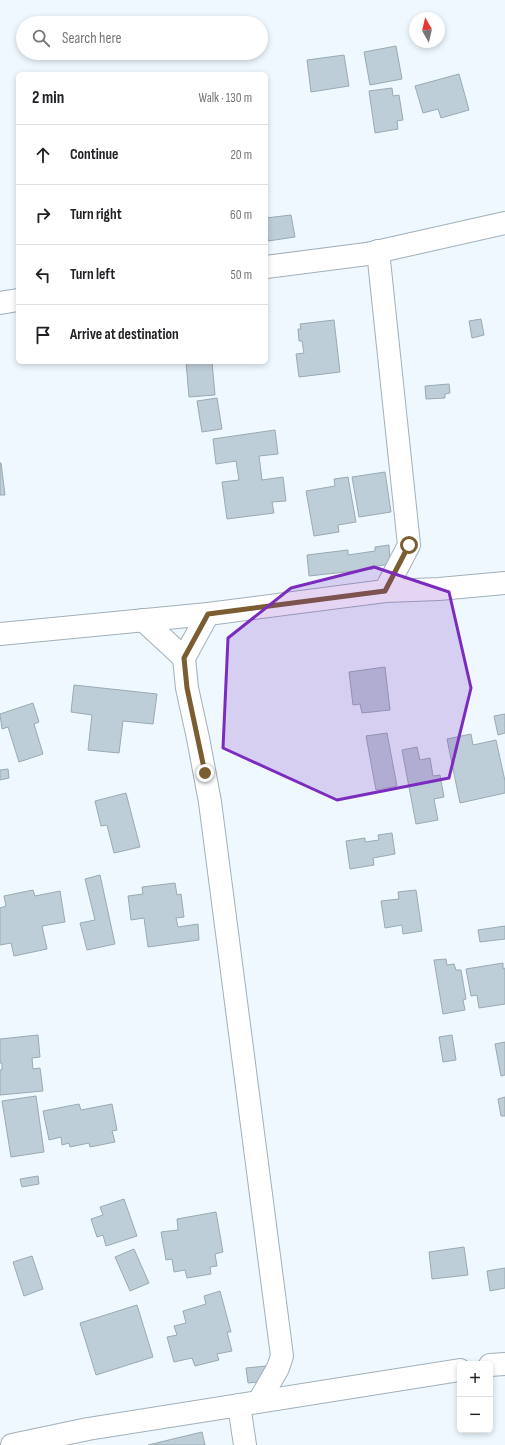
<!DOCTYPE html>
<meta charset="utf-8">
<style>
body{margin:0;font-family:"Sofia Sans Condensed",sans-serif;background:#f6f6f6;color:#202124}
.controls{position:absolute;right:12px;bottom:12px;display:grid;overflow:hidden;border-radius:6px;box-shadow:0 2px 6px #0003}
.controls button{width:36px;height:36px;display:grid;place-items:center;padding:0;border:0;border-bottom:1px solid #e0e0e0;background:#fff;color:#202124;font:20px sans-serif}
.compass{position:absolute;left:409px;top:12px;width:36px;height:36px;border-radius:50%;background:#fff;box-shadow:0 2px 6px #0003;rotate:352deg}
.stop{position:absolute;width:12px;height:12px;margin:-9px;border:3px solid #7c5d32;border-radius:50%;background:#fff}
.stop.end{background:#7c5d32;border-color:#fff;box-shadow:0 1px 4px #0008}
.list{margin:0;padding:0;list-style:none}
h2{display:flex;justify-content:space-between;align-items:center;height:52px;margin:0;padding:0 16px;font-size:17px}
h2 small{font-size:13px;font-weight:400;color:#757577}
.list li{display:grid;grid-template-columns:26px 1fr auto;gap:12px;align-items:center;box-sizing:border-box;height:60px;padding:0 16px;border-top:1px solid #e0e0e0}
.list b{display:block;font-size:15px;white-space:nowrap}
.list em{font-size:13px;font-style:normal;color:#757577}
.icon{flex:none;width:22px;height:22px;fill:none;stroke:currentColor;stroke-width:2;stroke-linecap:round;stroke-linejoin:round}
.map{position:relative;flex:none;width:505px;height:1445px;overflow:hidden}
.search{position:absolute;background:#fff;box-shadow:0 2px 6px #0003;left:16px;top:16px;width:252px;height:44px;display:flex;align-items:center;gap:10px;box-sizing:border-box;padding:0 14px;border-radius:22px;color:#757577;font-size:15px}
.panel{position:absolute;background:#fff;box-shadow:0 2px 6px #0003;left:16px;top:72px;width:252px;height:292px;border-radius:6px}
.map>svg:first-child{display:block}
.building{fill:#beced8;stroke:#9aaab3}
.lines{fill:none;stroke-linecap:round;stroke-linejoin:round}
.minor-casing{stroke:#a1b0ba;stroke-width:24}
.minor{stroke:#fff;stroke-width:22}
.route{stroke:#7c5d32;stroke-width:5}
.marked{fill:#7b2cbf;fill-opacity:0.2;stroke:#7b2cbf;stroke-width:3;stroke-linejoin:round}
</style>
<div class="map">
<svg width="505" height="1445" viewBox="0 0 505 1445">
<rect width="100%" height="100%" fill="#eef8fe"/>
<!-- building -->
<g class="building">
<path d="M396,46l6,33 -32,6 -6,-33z"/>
<path d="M344,55l5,31 -38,6 -4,-32z"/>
<path d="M459,74l10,36 -28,8 -3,-9 -15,4 -8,-27z"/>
<path d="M392,88l1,8 6,-1 4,25 -6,1 1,8 -23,4 -6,-42z"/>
<path d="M291,215l4,22 -27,4 -2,-23z"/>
<path d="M481,319l3,16 -12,3 -3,-17z"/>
<path d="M334,320l6,52 -41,5 -3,-23 8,-1 -2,-12h-3l-1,-12h3l-1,-5z"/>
<path d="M186,362h26l3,33 -26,2z"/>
<path d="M449,384l1,9 -5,1v4l-19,1 -1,-13z"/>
<path d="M217,398l5,31 -20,3 -5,-31z"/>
<path d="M275,430l3,24 -19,2 3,24 21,-3 3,24 -14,1 2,11 -47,6 -5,-37 17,-2 -3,-19 -20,3 -3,-25z"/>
<path d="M0,463h1l4,32h-5z"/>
<path d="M385,472l6,40 -32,5 -7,-40z"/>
<path d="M348,477l8,45 -18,3 1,7 -25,4 -8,-45 29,-5 -1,-7z"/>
<path d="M389,545l1,19 -18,3 1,2 -64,7 -2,-21 41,-5v5l27,-4v-4z"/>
<path d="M385,667l5,43 -28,3 -2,-9 -7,1 -4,-33z"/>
<path d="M74,685l83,9 -4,30 -30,-3 -4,32 -31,-3 4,-35 -21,-3z"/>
<path d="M33,703l6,19 -5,2 9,30 -24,8 -11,-35 -6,2 -2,-15z"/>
<path d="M505,714v19l-7,2 -4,-19z"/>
<path d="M387,733l10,53 -21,4 -10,-54z"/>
<path d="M471,734l2,11 23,-5 9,41v12l-45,10 -13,-64z"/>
<path d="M417,747l3,13 10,-2 3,18 7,-1 4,22 -10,2 4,21 -22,4 -14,-74z"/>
<path d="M8,769l1,9 -9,2v-10z"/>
<path d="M126,793l14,54 -26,6 -7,-28 -6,1 -6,-25z"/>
<path d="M392,833l3,21 -22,4 1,7 -24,4 -4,-28 19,-3v4l14,-2 -1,-5z"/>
<path d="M100,875l15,69 -28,6 -7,-27 15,-3 -10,-41z"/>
<path d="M175,883l2,12 4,-1 3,23 -8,1 2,9 20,-3 1,16 -51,7 -4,-29 -13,2 -3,-24 15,-2 -1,-7z"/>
<path d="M33,890l2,6 25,-5 5,31 -23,4 5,23 -33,7 -3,-13 -11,2v-37l6,-2 -2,-10z"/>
<path d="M416,890l6,41 -19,3 -1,-9 -17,3 -4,-27 18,-2 -1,-7z"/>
<path d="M505,926v13l-25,3 -2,-12z"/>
<path d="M446,959l1,6 7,-1 2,6h5l5,29 -3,1 2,10 -22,4 -9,-54z"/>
<path d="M503,963v6l2,-1v36l-26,4 -2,-13 -6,1 -5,-27z"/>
<path d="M38,1035l2,22 -8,1 1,11 7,-1 3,23 -43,4v-25h2v-7h-2v-24z"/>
<path d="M452,1035l4,25 -13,2 -4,-25z"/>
<path d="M505,1042v33l-4,1 -6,-32z"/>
<path d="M36,1096l8,56 -33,5 -9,-56z"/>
<path d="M505,1097v19h-4l-3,-17z"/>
<path d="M79,1104l2,6 31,-6 5,26 -5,1 3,11 -25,5 -1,-4 -19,4 -1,-4 -7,2 -1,-8 -12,3 -6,-29z"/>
<path d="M38,1176l1,8 -17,3 -2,-8z"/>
<path d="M124,1199l13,37 -31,10 -3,-11 -6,2 -6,-18 12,-4 -3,-8z"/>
<path d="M216,1212l7,40 -8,2 2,12 -7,1 1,7 -24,4 -2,-8 -11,2 -2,-13 -6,1 -5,-28 17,-2 -1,-11z"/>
<path d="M464,1247l4,28 -36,4 -3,-27z"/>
<path d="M134,1249l15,34 -19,8 -15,-34z"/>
<path d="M32,1256l11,33 -19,7 -11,-34z"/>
<path d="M505,1268v20l-15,3 -3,-20z"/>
<path d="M220,1291l11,41h-4l5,19 -15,3 2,6 -24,6 -3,-8 -18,4 -7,-25 10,-2 -3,-9 12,-3 -3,-12 23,-7 -2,-8z"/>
<path d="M137,1305l16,52 -57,18 -16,-52z"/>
<path d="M266,1366l2,15 -20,2 -2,-15z"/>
<path d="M202,1432l3,13h-57z"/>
</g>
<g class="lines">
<defs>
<g id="minor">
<path d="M378,251l31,294 -24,46"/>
<path d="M266,267l101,-13 138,-31"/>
<path d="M0,303l18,-3"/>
<path d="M208,614l-24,44 3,30 11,50 12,64 72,554 -4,12 -19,33"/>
<path d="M143,620l41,38"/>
<path d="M0,634l208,-20 177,-23 54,-2 66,-6"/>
<path d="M490,1365l15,-1"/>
<path d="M239,1405l6,40"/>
<path d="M12,1445l76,-16 372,-59"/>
</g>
</defs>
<!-- minor casing -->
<use href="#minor" class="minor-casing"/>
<!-- minor -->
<use href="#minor" class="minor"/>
</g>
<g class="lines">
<!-- route -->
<path class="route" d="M205,773l-18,-85 -3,-30 24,-44 177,-23 24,-46"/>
</g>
<!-- marked area -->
<path class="marked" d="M374,567l75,25 22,96 -22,90 -112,22 -114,-52 5,-110 63,-50z"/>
</svg>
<div class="controls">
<button>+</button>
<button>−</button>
</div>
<svg class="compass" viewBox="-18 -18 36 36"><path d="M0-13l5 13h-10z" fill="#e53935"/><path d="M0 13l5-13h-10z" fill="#757577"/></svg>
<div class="stop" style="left:409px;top:545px"></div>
<div class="stop end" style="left:205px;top:773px"></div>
<div class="search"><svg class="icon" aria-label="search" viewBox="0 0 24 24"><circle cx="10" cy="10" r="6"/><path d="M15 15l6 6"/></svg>Search here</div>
<section class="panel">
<h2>2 min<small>Walk · 130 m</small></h2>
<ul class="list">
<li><svg class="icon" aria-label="ahead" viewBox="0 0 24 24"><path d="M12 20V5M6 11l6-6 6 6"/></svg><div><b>Continue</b></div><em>20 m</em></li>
<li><svg class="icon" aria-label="right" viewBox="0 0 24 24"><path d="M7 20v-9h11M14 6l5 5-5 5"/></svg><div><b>Turn right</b></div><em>60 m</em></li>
<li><svg class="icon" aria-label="left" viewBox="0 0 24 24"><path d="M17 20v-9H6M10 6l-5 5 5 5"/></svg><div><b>Turn left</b></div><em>50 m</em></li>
<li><svg class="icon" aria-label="arrive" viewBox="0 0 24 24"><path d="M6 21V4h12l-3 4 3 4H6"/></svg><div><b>Arrive at destination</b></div></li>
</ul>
</section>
</div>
